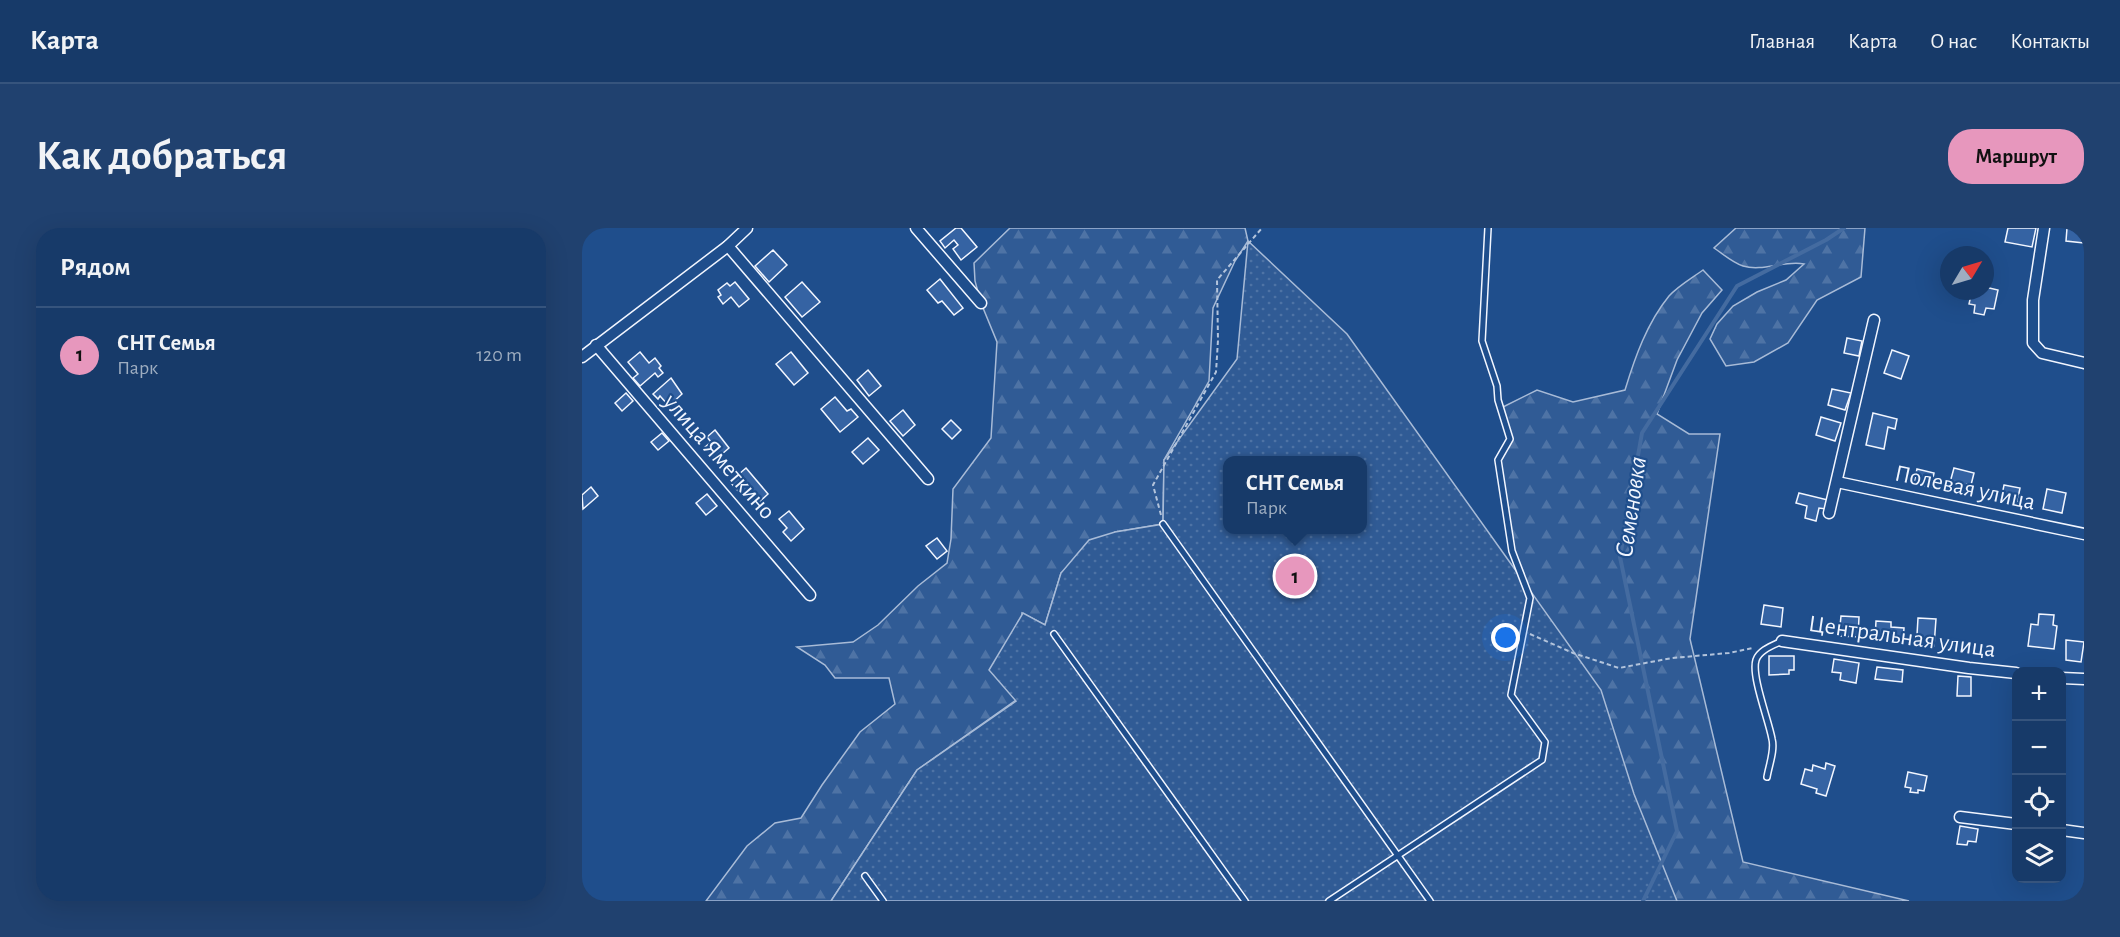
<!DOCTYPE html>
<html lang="ru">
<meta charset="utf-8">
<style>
body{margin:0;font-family:"Alegreya Sans",sans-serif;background:#20416f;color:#f1f3f6}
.controls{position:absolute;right:18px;bottom:18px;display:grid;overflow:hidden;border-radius:12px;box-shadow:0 6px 24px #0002}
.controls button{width:54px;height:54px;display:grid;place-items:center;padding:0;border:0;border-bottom:2px solid #36547d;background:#173a69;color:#f1f3f6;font:30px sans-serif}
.compass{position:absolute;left:1358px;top:18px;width:54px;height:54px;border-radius:50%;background:#173a69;box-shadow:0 6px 24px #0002;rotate:52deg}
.you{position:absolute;left:924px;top:410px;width:21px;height:21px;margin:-15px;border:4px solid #fff;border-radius:50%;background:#1a73e8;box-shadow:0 0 0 9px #1a73e833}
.badge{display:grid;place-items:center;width:39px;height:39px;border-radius:50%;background:#e797bd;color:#111;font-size:20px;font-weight:700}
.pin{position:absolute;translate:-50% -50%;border:3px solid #fff;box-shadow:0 2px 6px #0006}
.popup{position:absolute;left:641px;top:228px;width:144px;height:78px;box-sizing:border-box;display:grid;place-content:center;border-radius:12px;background:#173a69;filter:drop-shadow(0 2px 4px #0005);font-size:20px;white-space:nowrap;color:#9eadc0}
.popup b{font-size:22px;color:#f1f3f6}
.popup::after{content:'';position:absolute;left:50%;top:100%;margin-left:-12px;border:12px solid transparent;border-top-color:#173a69}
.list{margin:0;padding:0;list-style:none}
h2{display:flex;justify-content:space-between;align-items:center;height:78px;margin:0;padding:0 24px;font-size:26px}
h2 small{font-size:20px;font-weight:400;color:#9eadc0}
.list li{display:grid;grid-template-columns:39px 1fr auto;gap:18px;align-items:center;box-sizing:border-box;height:96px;padding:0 24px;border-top:2px solid #36547d}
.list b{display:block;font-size:22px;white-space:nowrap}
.list p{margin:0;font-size:20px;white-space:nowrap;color:#9eadc0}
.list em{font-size:20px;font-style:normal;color:#9eadc0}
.icon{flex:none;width:33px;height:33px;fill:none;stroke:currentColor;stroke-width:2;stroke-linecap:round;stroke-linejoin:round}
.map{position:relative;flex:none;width:1502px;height:673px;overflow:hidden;border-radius:24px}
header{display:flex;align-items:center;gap:36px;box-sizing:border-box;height:84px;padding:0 30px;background:#173a69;border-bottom:2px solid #36547d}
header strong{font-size:28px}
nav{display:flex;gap:33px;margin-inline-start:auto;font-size:21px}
.intro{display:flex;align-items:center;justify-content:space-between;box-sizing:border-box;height:144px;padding:0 36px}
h1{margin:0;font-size:42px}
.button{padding:15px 27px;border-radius:24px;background:#e797bd;color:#111;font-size:21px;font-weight:700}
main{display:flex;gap:36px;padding:0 36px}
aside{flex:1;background:#173a69;border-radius:24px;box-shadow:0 6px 24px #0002}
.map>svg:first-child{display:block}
.forest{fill:url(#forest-firs);stroke:#a8bbd7;stroke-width:1.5}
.garden{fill:url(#garden-dots);stroke:#a8bbd7;stroke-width:1.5;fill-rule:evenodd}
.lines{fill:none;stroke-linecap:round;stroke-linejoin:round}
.stream{stroke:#446ba0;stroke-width:4}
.building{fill:#3563a3;stroke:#f2f6ff;stroke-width:1.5}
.lane-casing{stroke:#f2f6ff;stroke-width:8}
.street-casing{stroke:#f2f6ff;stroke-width:13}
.path{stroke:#b3c4dc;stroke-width:2;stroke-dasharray:4.5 3;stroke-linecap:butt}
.lane{stroke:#1f4e8c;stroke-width:5}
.street{stroke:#1f4e8c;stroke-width:10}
.labels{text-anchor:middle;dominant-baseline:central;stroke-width:4.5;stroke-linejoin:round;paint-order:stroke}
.street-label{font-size:24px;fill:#f2f6ff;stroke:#1f4e8c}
.water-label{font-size:26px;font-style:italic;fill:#f2f6ff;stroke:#1f4e8c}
</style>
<header>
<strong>Карта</strong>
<nav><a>Главная</a><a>Карта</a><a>О нас</a><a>Контакты</a></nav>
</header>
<div class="intro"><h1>Как добраться</h1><a class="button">Маршрут</a></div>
<main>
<aside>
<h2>Рядом<small></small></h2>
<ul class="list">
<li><span class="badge">1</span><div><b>СНТ Семья</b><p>Парк</p></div><em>120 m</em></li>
</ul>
</aside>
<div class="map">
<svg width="1502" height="673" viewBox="0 0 1502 673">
<defs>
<pattern id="forest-firs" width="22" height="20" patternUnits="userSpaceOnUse" patternTransform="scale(1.5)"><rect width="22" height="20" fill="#305b95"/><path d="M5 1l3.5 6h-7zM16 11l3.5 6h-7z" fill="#4e73a5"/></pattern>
<pattern id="garden-dots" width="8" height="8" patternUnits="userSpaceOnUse" patternTransform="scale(1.5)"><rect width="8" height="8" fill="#305b95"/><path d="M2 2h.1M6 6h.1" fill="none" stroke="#4e73a5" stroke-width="1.8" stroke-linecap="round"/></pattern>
</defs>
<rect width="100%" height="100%" fill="#1f4e8c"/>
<!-- forest -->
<g class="forest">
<path d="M428,0h235l3,13 -13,20 -22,47 -4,73 -45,79 -1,64 -48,8 -54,41 -16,52 -23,-12 -6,87 -99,70 -86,131h-125l41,-55 28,-23 26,-5 21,-33 38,-53 35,-28 -6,-26h-54l-10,-13 -28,-18 56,-5 25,-17 40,-39 29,-23 4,-24 2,-50 38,-51 6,-96 -16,-39 -6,-22 -1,-18z"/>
<path d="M1154,0h129l-4,49 -44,23 -29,43 -34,19 -28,4 -16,-27 7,-15 16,-18 24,-14 29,-12 18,-16c-20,-4 -41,8 -61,2 -10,-3 -20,-12 -29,-18z"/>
<path d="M1121,42l19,20 -20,23 -25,47 -20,54 32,20h31l-30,205 53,223 166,39h-309l-70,-303 -18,-47 -14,-91 12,-21 -9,-31 36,-18 36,12 52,-12c10,-33 22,-67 44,-94 9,-10 23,-18 34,-26z"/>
</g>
<!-- garden -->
<path class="garden" d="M666,13l99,93 254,356 33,104 43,107h-846l86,-131 99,-69 -27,-31 34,-57 22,12 16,-52 28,-33 26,-8 48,-8 1,-64 73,-101zM646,232h134v70h-134z"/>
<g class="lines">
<!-- stream -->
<path class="stream" d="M1061,673l34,-70 -57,-274 22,-124 95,-147 89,-46 18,-12"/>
</g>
<!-- building -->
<g class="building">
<path d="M374,0h5l16,19 -16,13 -8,-11 5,-4 -4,-5 -9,8 -5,-7z"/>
<path d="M1426,0h28l-4,19 -27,-5z"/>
<path d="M1485,0h17v15l-18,-2z"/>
<path d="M191,22l14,15 -18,17 -14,-16z"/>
<path d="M358,51l23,29 -9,7 -12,-14 -4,2 -11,-13z"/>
<path d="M153,54l14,17 -10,8 -8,-10 -8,7 -5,-7 3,-2 -3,-5 9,-7 3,3z"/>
<path d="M220,54l18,20 -18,15 -17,-20z"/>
<path d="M1403,59l13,3 -4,19 -8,-1 -2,7 -10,-2 1,-8 -6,-1 3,-13h13z"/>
<path d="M1265,110l15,3 -3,15 -15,-3z"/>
<path d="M1310,122l17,6 -8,23 -17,-6z"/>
<path d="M58,124l9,11 6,-5 6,8 -2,2 4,5 -5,4 -3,-4 -15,13 -7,-8 5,-4 -10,-12z"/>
<path d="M209,124l17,21 -14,12 -18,-21z"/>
<path d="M286,142l13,16 -12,10 -12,-16z"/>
<path d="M89,150l11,16 -13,12 -9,-10 -2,3 -5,-5z"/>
<path d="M1250,161l19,4 -6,17 -17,-5z"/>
<path d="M44,165l7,8 -11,10 -7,-8z"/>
<path d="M253,169l12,14 4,-2 7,8 -18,15 -19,-23z"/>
<path d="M321,182l12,15 -12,11 -13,-15z"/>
<path d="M1291,185l24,6 -2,10 -7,-2 -4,22 -18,-4z"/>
<path d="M1239,189l20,6 -6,18 -19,-6z"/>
<path d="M369,192l10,10 -9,9 -10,-10z"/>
<path d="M133,202l14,18 -14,12 -10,-13 6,-5 -4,-5z"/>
<path d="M80,205l7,8 -11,9 -7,-8z"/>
<path d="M286,210l11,12 -16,14 -11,-12z"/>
<path d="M164,240l22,26 -11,10 -12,-13 -4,3 -11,-12z"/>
<path d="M1372,240l20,5 -3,12 -4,-1 -2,6 -16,-4z"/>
<path d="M1335,241l17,4 -3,14 -17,-4z"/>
<path d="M1422,257l16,3 -3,15 -16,-3z"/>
<path d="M9,259l7,9 -15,13 -1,-14z"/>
<path d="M1465,261l19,4 -4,20 -19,-4z"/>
<path d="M1217,265l29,7 -2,9 -7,-1 -3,13 -11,-3 2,-12 -11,-3z"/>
<path d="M125,266l10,12 -11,9 -10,-12z"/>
<path d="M207,283l15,18 -13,12 -8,-9 4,-4 -8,-9z"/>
<path d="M355,310l10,13 -10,8 -11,-13z"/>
<path d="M1182,377l19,3 -2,19 -20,-3z"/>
<path d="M1457,386l15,1 -1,10 4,1 -3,23 -26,-3 3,-22 7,1z"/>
<path d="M1259,388l18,1 -1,20 -19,-1z"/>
<path d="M1336,390l18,1 -2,27 -14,-1 1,-10h-4z"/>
<path d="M1294,393l15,1v5l13,1 -1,14 -28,-3z"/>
<path d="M1484,412l18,2 -3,20 -15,-2z"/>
<path d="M1187,428h25v14h-5v4l-20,1z"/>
<path d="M1252,431l25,4 -3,20 -16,-3 1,-7 -9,-1z"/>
<path d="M1295,439l26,3 -1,12 -27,-3z"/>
<path d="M1376,448l13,1v19h-14z"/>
<path d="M1244,535l9,3 -9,30 -10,-3 1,-4 -16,-5 4,-15 7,2 1,-6 12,4z"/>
<path d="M1326,544l19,4 -3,15 -6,-1v3l-8,-1 1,-4 -6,-1z"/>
<path d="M1378,598l18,3 -2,13 -8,-1 -1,4 -10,-1z"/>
</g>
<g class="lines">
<defs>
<g id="lane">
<path d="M581,296l267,377"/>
<path d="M472,406l191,267"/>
<path d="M1185,549c2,-12 8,-27 5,-38 -3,-18 -21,-63 -16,-79 3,-10 18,-15 26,-19"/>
<path d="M283,648l18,25"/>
<path d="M747,673l213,-141 3,-18 -34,-47 19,-97 -18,-47 -14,-91 12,-21 -12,-39 -1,-14 -15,-45 6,-113"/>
</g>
<g id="street">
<path d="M334,0l65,75"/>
<path d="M1462,0l-11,72v43l9,10 42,10"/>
<path d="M146,18l200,233"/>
<path d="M14,117l214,250"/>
<path d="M0,129l146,-111 19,-18"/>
<path d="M1255,254l247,52"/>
<path d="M1247,285l45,-193"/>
<path d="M1200,413l187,27 47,5"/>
<path d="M1480,450l22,1"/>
<path d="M1378,589l56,7"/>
<path d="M1480,602l22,3"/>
</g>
</defs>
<!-- lane casing -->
<use href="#lane" class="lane-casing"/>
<!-- street casing -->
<use href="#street" class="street-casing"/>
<!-- path -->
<g class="path">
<path d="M579,287l-8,-30 63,-113 2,-32 -1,-60 45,-52"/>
<path d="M948,406l43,19 46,15 53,-10 57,-5 24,-5"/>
</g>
<!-- lane -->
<use href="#lane" class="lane"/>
<!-- street -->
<use href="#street" class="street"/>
</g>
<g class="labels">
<!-- street labels -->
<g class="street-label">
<text transform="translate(137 229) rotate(49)">улица Яметкино</text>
<text transform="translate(1383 260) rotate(12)">Полевая улица</text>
<text transform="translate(1320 409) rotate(8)">Центральная улица</text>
</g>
<!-- water labels -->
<g class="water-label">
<text transform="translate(1049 279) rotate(-82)">Семеновка</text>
</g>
</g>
</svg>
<div class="controls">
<button>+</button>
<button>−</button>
<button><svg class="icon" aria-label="locate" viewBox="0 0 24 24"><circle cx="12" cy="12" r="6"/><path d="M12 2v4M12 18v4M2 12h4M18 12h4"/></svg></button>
<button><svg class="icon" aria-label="layers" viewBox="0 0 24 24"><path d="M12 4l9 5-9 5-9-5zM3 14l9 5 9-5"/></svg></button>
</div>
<svg class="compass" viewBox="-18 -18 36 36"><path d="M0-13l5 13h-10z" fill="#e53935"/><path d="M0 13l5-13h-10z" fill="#9eadc0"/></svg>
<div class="you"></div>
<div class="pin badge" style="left:713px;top:348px">1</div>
<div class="popup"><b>СНТ Семья</b>Парк</div>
</div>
</main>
